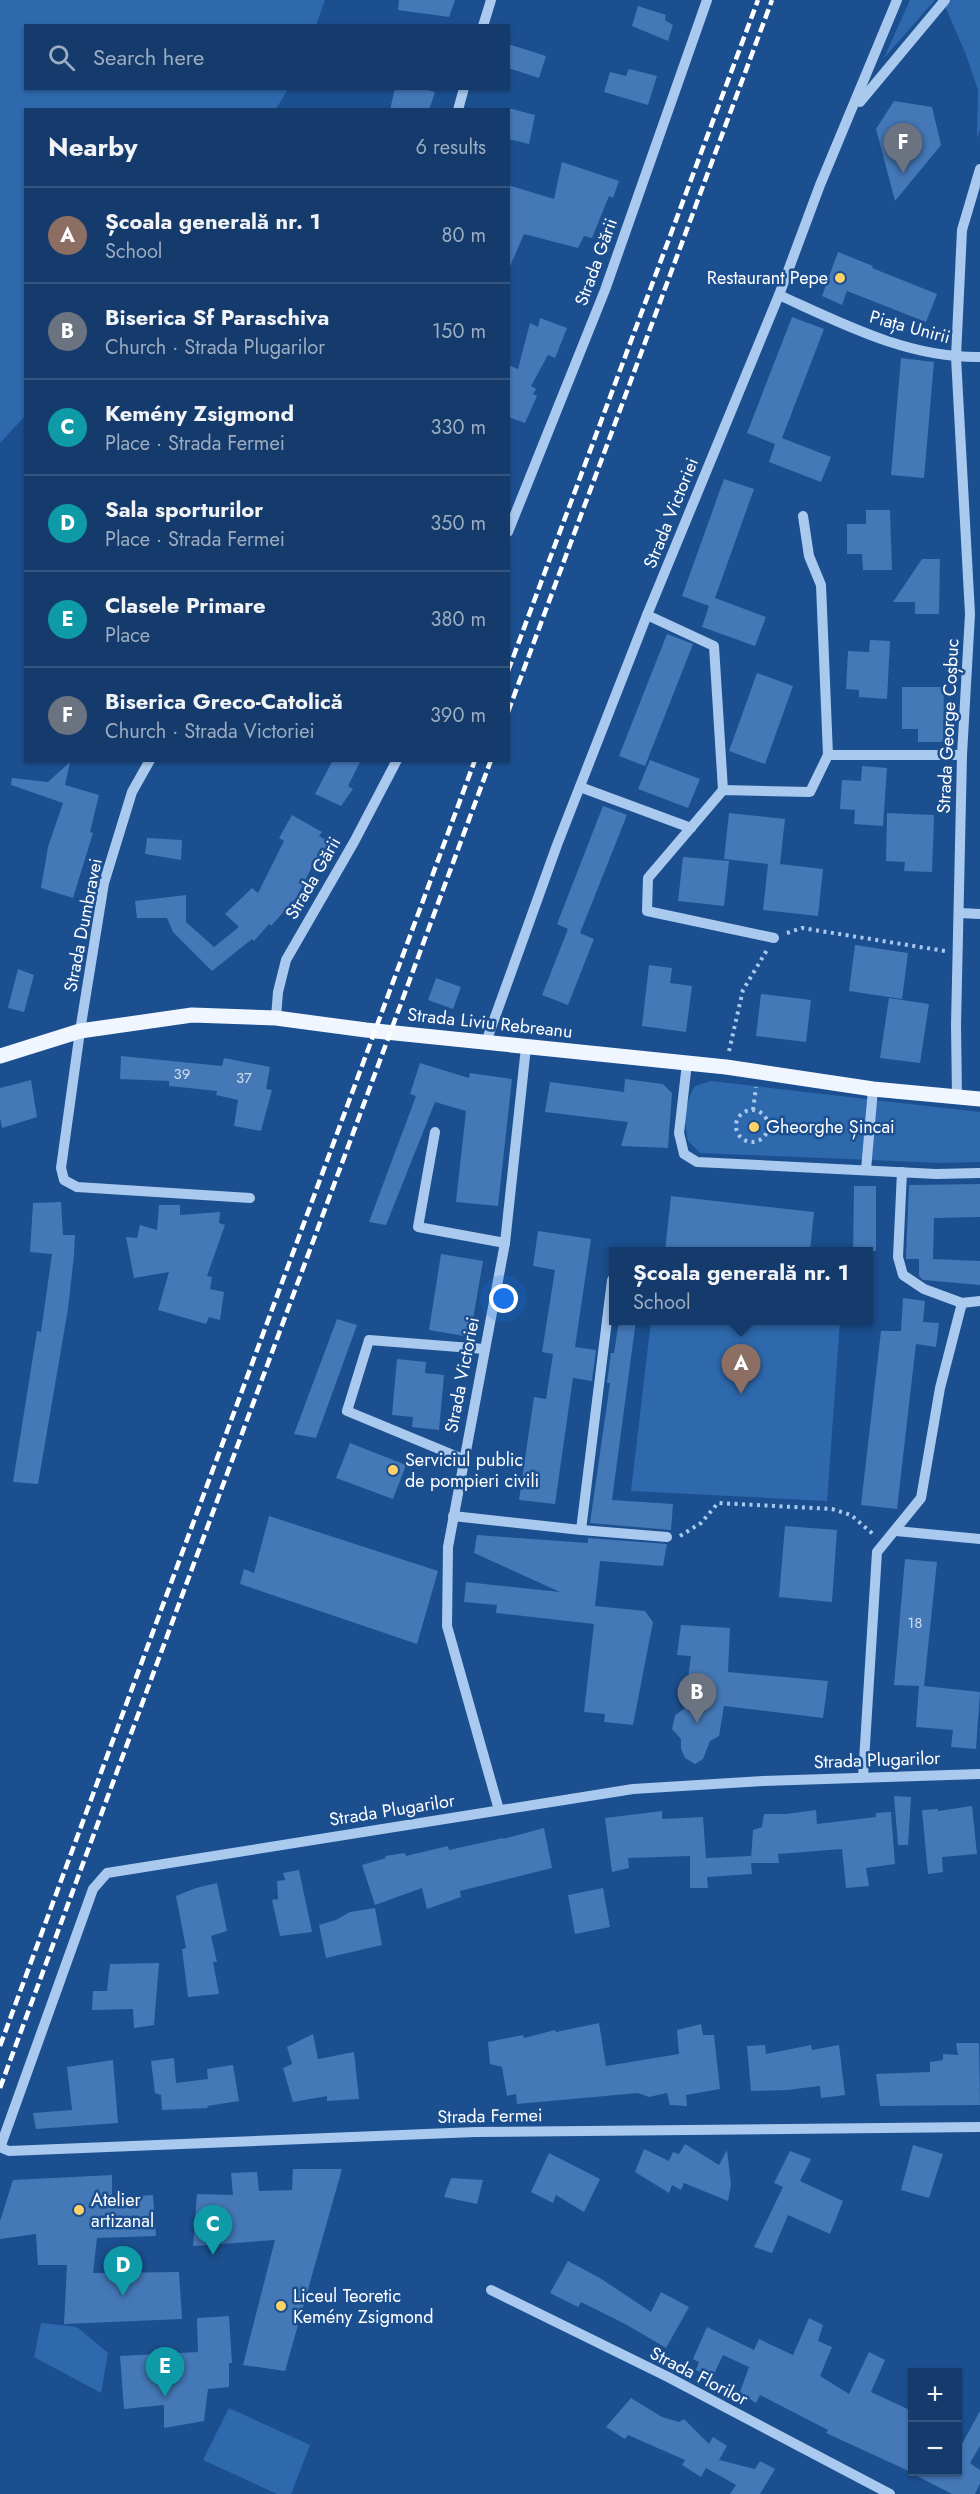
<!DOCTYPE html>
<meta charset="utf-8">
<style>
body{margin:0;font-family:Jost,sans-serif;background:#214673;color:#f1f3f6}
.controls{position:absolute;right:18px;bottom:18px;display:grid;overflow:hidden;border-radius:0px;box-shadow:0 2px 4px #0004}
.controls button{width:54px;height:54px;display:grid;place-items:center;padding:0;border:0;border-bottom:2px solid #33557e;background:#143b6b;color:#f1f3f6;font:30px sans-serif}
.you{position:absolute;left:504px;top:1299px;width:21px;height:21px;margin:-15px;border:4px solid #fff;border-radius:50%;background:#1a73e8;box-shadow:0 0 0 9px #1a73e833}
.badge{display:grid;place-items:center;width:39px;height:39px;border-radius:50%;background:#ffd166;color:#fff;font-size:20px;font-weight:700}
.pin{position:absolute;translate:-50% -50px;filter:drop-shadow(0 2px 3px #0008)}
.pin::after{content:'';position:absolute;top:32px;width:21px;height:18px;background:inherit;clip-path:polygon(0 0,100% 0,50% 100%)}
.popup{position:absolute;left:609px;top:1247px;width:264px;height:78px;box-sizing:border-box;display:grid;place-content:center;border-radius:0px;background:#143b6b;filter:drop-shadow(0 2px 4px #0005);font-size:20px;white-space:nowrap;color:#9dadc1}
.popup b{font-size:22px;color:#f1f3f6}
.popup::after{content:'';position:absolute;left:50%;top:100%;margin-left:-12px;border:12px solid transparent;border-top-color:#143b6b}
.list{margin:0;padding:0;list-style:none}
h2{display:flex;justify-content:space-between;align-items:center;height:78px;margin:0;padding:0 24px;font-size:26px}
h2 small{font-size:20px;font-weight:400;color:#9dadc1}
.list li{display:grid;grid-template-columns:39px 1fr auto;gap:18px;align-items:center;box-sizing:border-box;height:96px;padding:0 24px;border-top:2px solid #33557e}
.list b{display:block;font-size:22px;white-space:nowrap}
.list p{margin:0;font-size:20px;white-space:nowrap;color:#9dadc1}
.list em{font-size:20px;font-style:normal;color:#9dadc1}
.icon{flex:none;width:33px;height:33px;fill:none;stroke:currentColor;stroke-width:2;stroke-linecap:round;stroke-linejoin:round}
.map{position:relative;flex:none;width:980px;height:2494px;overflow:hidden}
.search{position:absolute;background:#143b6b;box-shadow:0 2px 4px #0004;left:24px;top:24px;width:486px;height:66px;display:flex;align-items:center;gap:15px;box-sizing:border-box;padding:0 21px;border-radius:0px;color:#9dadc1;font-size:22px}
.panel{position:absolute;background:#143b6b;box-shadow:0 2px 4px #0004;left:24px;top:108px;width:486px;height:654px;border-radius:0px}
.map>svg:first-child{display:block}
.green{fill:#2e69ad}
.building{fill:#4478b7}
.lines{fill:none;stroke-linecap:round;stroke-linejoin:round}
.path{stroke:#a9c9ee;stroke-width:4;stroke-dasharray:3 4.5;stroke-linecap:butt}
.minor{stroke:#a9c9ee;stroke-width:10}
.major{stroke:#f0f6ff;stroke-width:15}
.rail{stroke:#fff;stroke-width:4.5;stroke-dasharray:10 4.5;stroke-linecap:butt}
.poi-dot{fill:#ffd166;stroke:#1b4f8f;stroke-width:2}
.labels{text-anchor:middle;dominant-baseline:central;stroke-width:5;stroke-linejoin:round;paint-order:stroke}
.number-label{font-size:15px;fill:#d0dded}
.street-label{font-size:18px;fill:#fff;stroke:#1b4f8f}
.poi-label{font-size:18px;fill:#fff;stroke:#1b4f8f;text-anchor:start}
</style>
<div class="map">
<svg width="980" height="2494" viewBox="0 0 980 2494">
<rect width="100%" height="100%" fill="#1b4f8f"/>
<!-- green -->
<g class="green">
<path d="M0,0h325l-9,25 -290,1v62l262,1 -12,20 -250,1 -1,306 -25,27z"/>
<path d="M910,0h25l-51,58z"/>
<path d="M951,0h29v130l-3,8 1,-48 -13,-38 -20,-46z"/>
<path d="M711,1081l269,31v50l-38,1 -242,-10 -12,-12 -4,-26 7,-22 4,-7z"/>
<path d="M651,1321h189l-13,180 -196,-10z"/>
<path d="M41,2323l36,4 31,26 -7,40 -67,-36z"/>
<path d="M229,2408l81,37 -19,49h-14l-74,-34z"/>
</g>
<!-- building -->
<g class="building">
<path d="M399,0h56l-6,17 -51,-7z"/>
<path d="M638,6l28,9 -1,5 8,5 -5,16 -36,-15z"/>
<path d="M508,44l38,12 -7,22 -31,-10z"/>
<path d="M629,69l28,7 -9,29 -44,-13 6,-20 16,4z"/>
<path d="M395,88h26l14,4 -6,18h-39z"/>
<path d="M894,101l38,6 9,38 -46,56 -19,-72z"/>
<path d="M508,108l27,7 -6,29 -21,-5z"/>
<path d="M562,162l57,19 -6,17 -4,-2 -17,42 -8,-2 -6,12 -54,-14 -16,37v-86l46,14z"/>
<path d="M838,252l35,14 -1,2 65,26 -11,28 -79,-31 -5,14 -20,-9z"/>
<path d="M792,317l32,12 -42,109 49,19 -10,25 -52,-20 6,-18 -28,-11z"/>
<path d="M540,318l27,10 -12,30 -7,-3 -17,31 5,3 -3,5 4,2 -12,27 -17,-6v-52l10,4 12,-46 8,4z"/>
<path d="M901,358l33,4 -10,116 -33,-3z"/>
<path d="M724,479l30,10 -39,109 51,19 -11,29 -53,-19 7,-21 -27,-10z"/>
<path d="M866,510h24l2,60h-29l-1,-16h-15v-30h19z"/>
<path d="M922,559h18l-1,55h-24v-12h-22z"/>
<path d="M667,634l26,10 -48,122 -26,-10z"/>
<path d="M870,640l20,1 -3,58 -28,-2v-7l-13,-1 2,-38 21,1z"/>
<path d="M757,673l36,13 -28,78 -36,-13z"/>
<path d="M902,687h42l-1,55h-25v-13h-16z"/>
<path d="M333,760h28l-13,26 5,3 -12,17 -26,-12z"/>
<path d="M650,760l50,19 -12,29 -50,-19z"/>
<path d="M70,762l-5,23 34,10 -9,37 3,1 -20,65 -32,-10 7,-41 15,-44 -52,-18 1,-7 36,4z"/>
<path d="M862,766l25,2 -4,58 -29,-2 1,-14 -15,-1 2,-29 19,1z"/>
<path d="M603,806l24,9 -47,118 14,6 -26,66 -26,-10 26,-66 -11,-5z"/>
<path d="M729,813l56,6 -5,45 43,5 -5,47 -55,-6 5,-46 -44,-5z"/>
<path d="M887,813l47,2 -2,57 -28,-1 1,-9 -19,-1z"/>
<path d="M292,815l30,17 -3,4 12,7 -11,19 -4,-3 -20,39 -25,28 -2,-2 -15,17 -2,-2 -40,32 -39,-39 -6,-14h-30l-2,-17 51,-6v27l28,25 25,-20 -14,-13 27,-26 6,5 26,-52 -5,-3z"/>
<path d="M147,838l35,2 -1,20 -36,-6z"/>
<path d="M683,857l46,4 -5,45 -46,-5z"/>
<path d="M855,945l53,8 -6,46 -53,-8z"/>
<path d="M649,965l23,3 -2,15 22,3 -6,46 -44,-6z"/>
<path d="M18,969l16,6 -10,37 -16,-4z"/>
<path d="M436,978l25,9 -8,22 -25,-9z"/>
<path d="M761,994l50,6 -5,42 -50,-6z"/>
<path d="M889,998l40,6 -9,59 -40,-5z"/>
<path d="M121,1056l101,10 2,-8 46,9 -4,22 6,1 -11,41 -27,-5 4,-26 -22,-5 1,-4 -48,-5v-5l-49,-2z"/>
<path d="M420,1063l49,15 1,-5 42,6 -14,127 -42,-4 10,-91 -31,-9 -49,123 -17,-3 47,-126 -6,-2z"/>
<path d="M625,1079l38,5 9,9 -4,55 -47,-2 7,-24 -83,-10 5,-30 74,10z"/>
<path d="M31,1080l6,37 -35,11 -2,-10v-30z"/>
<path d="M980,1184v33l-46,1 -1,41 47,2v24l-57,-5 -4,-4v-17h-13v-3l3,-71z"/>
<path d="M854,1186h22v65h-23z"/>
<path d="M671,1196l143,16 -4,39h-145z"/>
<path d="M61,1202l2,33h12l-1,20 -6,54 -30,175 -25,-2 24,-151 4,1 11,-78 -22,-2 3,-49z"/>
<path d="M159,1205h21v10l40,-3 -1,11 6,2 -18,51 5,1 -2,12 14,3 -4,28 -11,-3 -3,7 -48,-14 11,-38 -35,6 -8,-41 11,1 3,-13 17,5z"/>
<path d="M538,1231l53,8 -16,108 21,3 -4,31 -19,-3 -18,126 -36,-4 15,-103 12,2 7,-45 -11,-2 13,-82 -22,-4z"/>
<path d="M441,1254l42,7 -13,76 -41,-7z"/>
<path d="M903,1298l22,3 -2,21 16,1 -3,24 -20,-3 -19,165 -36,-4 20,-174h20z"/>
<path d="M337,1319l20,6 -41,113 -22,-4z"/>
<path d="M619,1320h17l-24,180 61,4 -2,26 -81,-7 20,-140h-3l4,-30h3z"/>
<path d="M397,1359l29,3 -1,11 19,2 -5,55 -27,-3 1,-10 -21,-2z"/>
<path d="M350,1443l56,22 -13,34 -57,-21z"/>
<path d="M269,1516l169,55 -21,73 -177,-60 4,-15 10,4z"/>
<path d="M785,1526l52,4 -5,72 -53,-5z"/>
<path d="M477,1535l111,8v-5l79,6 -4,22 -63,-5 -5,45 50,5 8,11 -20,103 -29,-3 1,-8 -21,-2 10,-88 -98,-11 1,-8 -33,-3 2,-20 94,10 -86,-39z"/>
<path d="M905,1559l32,3 -13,124 56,6 -4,57 -25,-2 2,-17 -37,-3 3,-41 -25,-1z"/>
<path d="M681,1625l49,3 -2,44 100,9 -5,37 -99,-12 -5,30 -9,5 -7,18 -8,5 -10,-6 -4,-9v-10l-9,-10 3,-14 9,-6 7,-53 -14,-1z"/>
<path d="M894,1796l17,1 -3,48h-10z"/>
<path d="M972,1806l5,48 -35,3 1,15 -15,2 -6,-64 16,-1v2z"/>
<path d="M816,1810l1,14 59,-7v-4l15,-1 4,52 -29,4 3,18 -23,2 -4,-39 -64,5 1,9h-28l1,11 -45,3 1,11h-18v-32l-62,2 1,10 -17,4 -7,-54 57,-7v8l41,-2 3,41 45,-2v3l2,-29 9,-3 2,-13h22z"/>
<path d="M544,1828l8,40 -92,23 1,6 -34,12 -5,-21 -47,17 -13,-40 24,-7 -1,-2 20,-3 1,3 42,-10 1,4 54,-12v1z"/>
<path d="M299,1870l13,62 -32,4 -8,-36 6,-1 -1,-18 8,-1 -2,-7z"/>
<path d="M217,1883l10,48 -16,5 6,26h-4l6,32 -31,3 -6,-48 4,-1 -10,-52 20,-8z"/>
<path d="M603,1888l7,39 -35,7 -7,-39z"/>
<path d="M375,1908l7,37 -56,13 -7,-33 17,-5 14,-8z"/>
<path d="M159,1963l-5,62 -20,3 -1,-19 -41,1 1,-19h14l3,-27z"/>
<path d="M599,2023l7,43 73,-12 -2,-24 24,-6 2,11h11l6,54 -34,6 1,11 -17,-1 -3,-12 -18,4 -11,-4 -121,11 -1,-10 -9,2 -5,-29 -12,-3 -2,-22 35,-7 1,3 31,-8 1,2z"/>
<path d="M313,2034l5,25 36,-7 5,47 -32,2v-5l-34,6 -10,-34 9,-4 -5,-17z"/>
<path d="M956,2043h23l1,62 -100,1 -4,-32 54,-2v-10l13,-2v-6l15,1z"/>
<path d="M765,2045l1,9 45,-9 1,5 27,-5 6,50 -24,3 -1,-12 -33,4 -36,1 -4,-45z"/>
<path d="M174,2058l2,25 32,-4 -1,-10 26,-4 6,36 -32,5 1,2 -46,2 -1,-15 -6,-2 -4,-32z"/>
<path d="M113,2060l5,63 -82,6 -3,-16 39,-3 -5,-43z"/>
<path d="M685,2144l34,21 8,-15 4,34 -3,17 -44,-18 -3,7 -9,-5 -3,8 -34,-21 9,-23 25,12 4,-9 6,2z"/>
<path d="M913,2145l30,9 -14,44 -28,-8z"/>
<path d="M790,2151l21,8 -11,22 43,20 -13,33 -42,-19 -16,38 -18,-6 29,-60 -9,-4z"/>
<path d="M549,2153l51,26 -16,33 -28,-17 -3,8 -22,-11z"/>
<path d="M293,2169h49l-57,202 -42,-6 32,-125 -82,6 4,-52 36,1 -2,-22 26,-1 2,19 33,-1z"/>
<path d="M112,2175v23l41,-3 3,41 -59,2 -4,35 86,-1 3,47 -118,5 3,-59h-29l-2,-31 -36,5v-18l13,-41z"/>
<path d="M451,2178l32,2 -6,24 -33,-7z"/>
<path d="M568,2261l32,17 51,34 10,-20 28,15 -23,41 -39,-23 -46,-23 -3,5 -28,-14z"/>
<path d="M229,2316l3,47h-3v24l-21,2 -4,32 -40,7v-23l-40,4 -4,-53 78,-4 -1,-34z"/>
<path d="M809,2318l14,7 -5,16 14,6 -12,29 29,18 20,-42 16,8 -14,32 41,19v61h45v-19l23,-42v35l-10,17 10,7v13l-5,11h-23l-43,-22h2l-85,-39 2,-3 -68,-35 -4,8 -16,-11 9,-25 -26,-12 -11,23 -16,-8 3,-8 -6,-3 14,-32 47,23 5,-11 34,16z"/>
<path d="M631,2398l31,19 17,5 5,-3 25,25 4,-7 14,9 -8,14 36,9 5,-8 15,8 -15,25h-30l6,-9 -30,-17 -5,9 -19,-12 3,-5 -57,-25 -3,4 -19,-12z"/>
</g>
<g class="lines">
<!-- path -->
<g class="path">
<path d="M787,933l15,-5 143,23"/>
<path d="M729,1051l14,-61 24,-40"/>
<path d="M753,1110l3,-23"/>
<circle cx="752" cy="1126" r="16"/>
<path d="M680,1536l21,-13 17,-20 114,6 19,6 22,19"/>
</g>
<!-- minor -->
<g class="minor">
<path d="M483,26l8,-26"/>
<path d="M860,102l85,-102"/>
<path d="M458,110l6,-22"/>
<path d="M779,295c64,29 129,63 201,62"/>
<path d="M803,516l6,40 12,29 7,170"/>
<path d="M508,532l97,-242 102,-290"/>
<path d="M647,615l67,31 9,144"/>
<path d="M150,760l-18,32 -28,91 -24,148 -19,137 3,12 13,7 173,11"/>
<path d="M580,787l111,41"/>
<path d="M959,913l21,1"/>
<path d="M774,938l-127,-27 1,-33 75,-88 87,2 18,-37h134"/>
<path d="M276,1018l2,-26 8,-32 68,-118 43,-82"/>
<path d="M486,1042l71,-197 90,-230 132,-320 41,-110 77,-185"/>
<path d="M687,1063l-8,70 5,21 13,8 239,12 44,-1"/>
<path d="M957,1097l-1,-72 6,-270 8,-141 -14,-257 6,-127 18,-61"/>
<path d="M435,1132l-17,95 87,16"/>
<path d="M866,1170l7,-81"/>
<path d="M902,1172l-4,85 5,18 21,14 38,14 18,-2"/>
<path d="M463,1459l-116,-48 22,-71 115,9"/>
<path d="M453,1516l128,14 86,7"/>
<path d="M581,1530l31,-250"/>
<path d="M896,1531l84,8"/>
<path d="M980,1774l-217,7 -130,8 -526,84 -14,16 -92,256 1,3 7,3 466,-19 505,-5"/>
<path d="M863,1777l14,-225 44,-54 19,-110 22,-85"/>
<path d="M499,1810l-52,-184 1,-79 57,-304 21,-196"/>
<path d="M491,2290l177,87 222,117"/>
</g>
<!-- major -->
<path class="major" d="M0,1056l80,-25 112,-16 84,3 90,12 360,37 147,22 107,10"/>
<!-- rail -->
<g class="rail">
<path d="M508,671l250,-671"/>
<path d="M508,712l264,-712"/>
<path d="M0,2046l475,-1286"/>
<path d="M0,2088l491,-1328"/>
</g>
</g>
<!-- markers -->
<g class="poi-dot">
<circle cx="840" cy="278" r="6"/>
<circle cx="754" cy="1127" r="6"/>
<circle cx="393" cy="1470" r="6"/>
<circle cx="79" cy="2210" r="6"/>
<circle cx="281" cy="2306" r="6"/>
</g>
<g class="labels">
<!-- number labels -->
<g class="number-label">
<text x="182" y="1074">39</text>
<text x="244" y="1078">37</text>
<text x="915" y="1623">18</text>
</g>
<!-- street labels -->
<g class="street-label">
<text transform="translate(596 262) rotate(-70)">Strada Gării</text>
<text transform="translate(910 327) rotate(15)">Piața Unirii</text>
<text transform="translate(671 513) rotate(-68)">Strada Victoriei</text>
<text transform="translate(948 726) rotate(-87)">Strada George Coșbuc</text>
<text transform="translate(313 878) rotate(-60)">Strada Gării</text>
<text transform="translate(83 925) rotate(-79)">Strada Dumbravei</text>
<text transform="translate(490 1023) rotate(6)">Strada Liviu Rebreanu</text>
<text transform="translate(462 1375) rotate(-79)">Strada Victoriei</text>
<text transform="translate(877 1760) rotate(-2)">Strada Plugarilor</text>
<text transform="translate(392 1810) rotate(-9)">Strada Plugarilor</text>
<text transform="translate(490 2116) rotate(-1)">Strada Fermei</text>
<text transform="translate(699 2376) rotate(27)">Strada Florilor</text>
</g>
<!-- poi labels -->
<g class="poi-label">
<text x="828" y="278" text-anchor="end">Restaurant Pepe</text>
<text x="766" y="1127">Gheorghe Șincai</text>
<text x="405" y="1460">Serviciul public<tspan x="405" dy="21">de pompieri civili</tspan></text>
<text x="91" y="2200">Atelier<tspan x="91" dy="21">artizanal</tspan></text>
<text x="293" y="2296">Liceul Teoretic<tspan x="293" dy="21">Kemény Zsigmond</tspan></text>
</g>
</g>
</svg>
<div class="controls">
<button>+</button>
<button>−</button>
</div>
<div class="you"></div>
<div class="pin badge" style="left:741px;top:1394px;background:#8d6e63">A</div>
<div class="popup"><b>Școala generală nr. 1</b>School</div>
<div class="pin badge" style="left:697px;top:1723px;background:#6b7280">B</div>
<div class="pin badge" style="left:213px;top:2255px;background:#0f9aa8">C</div>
<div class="pin badge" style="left:123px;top:2296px;background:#0f9aa8">D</div>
<div class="pin badge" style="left:165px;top:2397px;background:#0f9aa8">E</div>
<div class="pin badge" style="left:903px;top:173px;background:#6b7280">F</div>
<div class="search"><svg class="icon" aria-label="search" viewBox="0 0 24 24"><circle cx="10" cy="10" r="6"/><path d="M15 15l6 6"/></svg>Search here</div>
<section class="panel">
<h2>Nearby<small>6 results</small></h2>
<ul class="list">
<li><span class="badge" style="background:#8d6e63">A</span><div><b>Școala generală nr. 1</b><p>School</p></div><em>80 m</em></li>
<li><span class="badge" style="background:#6b7280">B</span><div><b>Biserica Sf Paraschiva</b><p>Church · Strada Plugarilor</p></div><em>150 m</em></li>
<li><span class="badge" style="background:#0f9aa8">C</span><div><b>Kemény Zsigmond</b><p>Place · Strada Fermei</p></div><em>330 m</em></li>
<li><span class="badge" style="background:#0f9aa8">D</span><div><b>Sala sporturilor</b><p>Place · Strada Fermei</p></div><em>350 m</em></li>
<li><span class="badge" style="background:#0f9aa8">E</span><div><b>Clasele Primare</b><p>Place</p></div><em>380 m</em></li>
<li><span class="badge" style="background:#6b7280">F</span><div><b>Biserica Greco-Catolică</b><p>Church · Strada Victoriei</p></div><em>390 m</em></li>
</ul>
</section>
</div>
